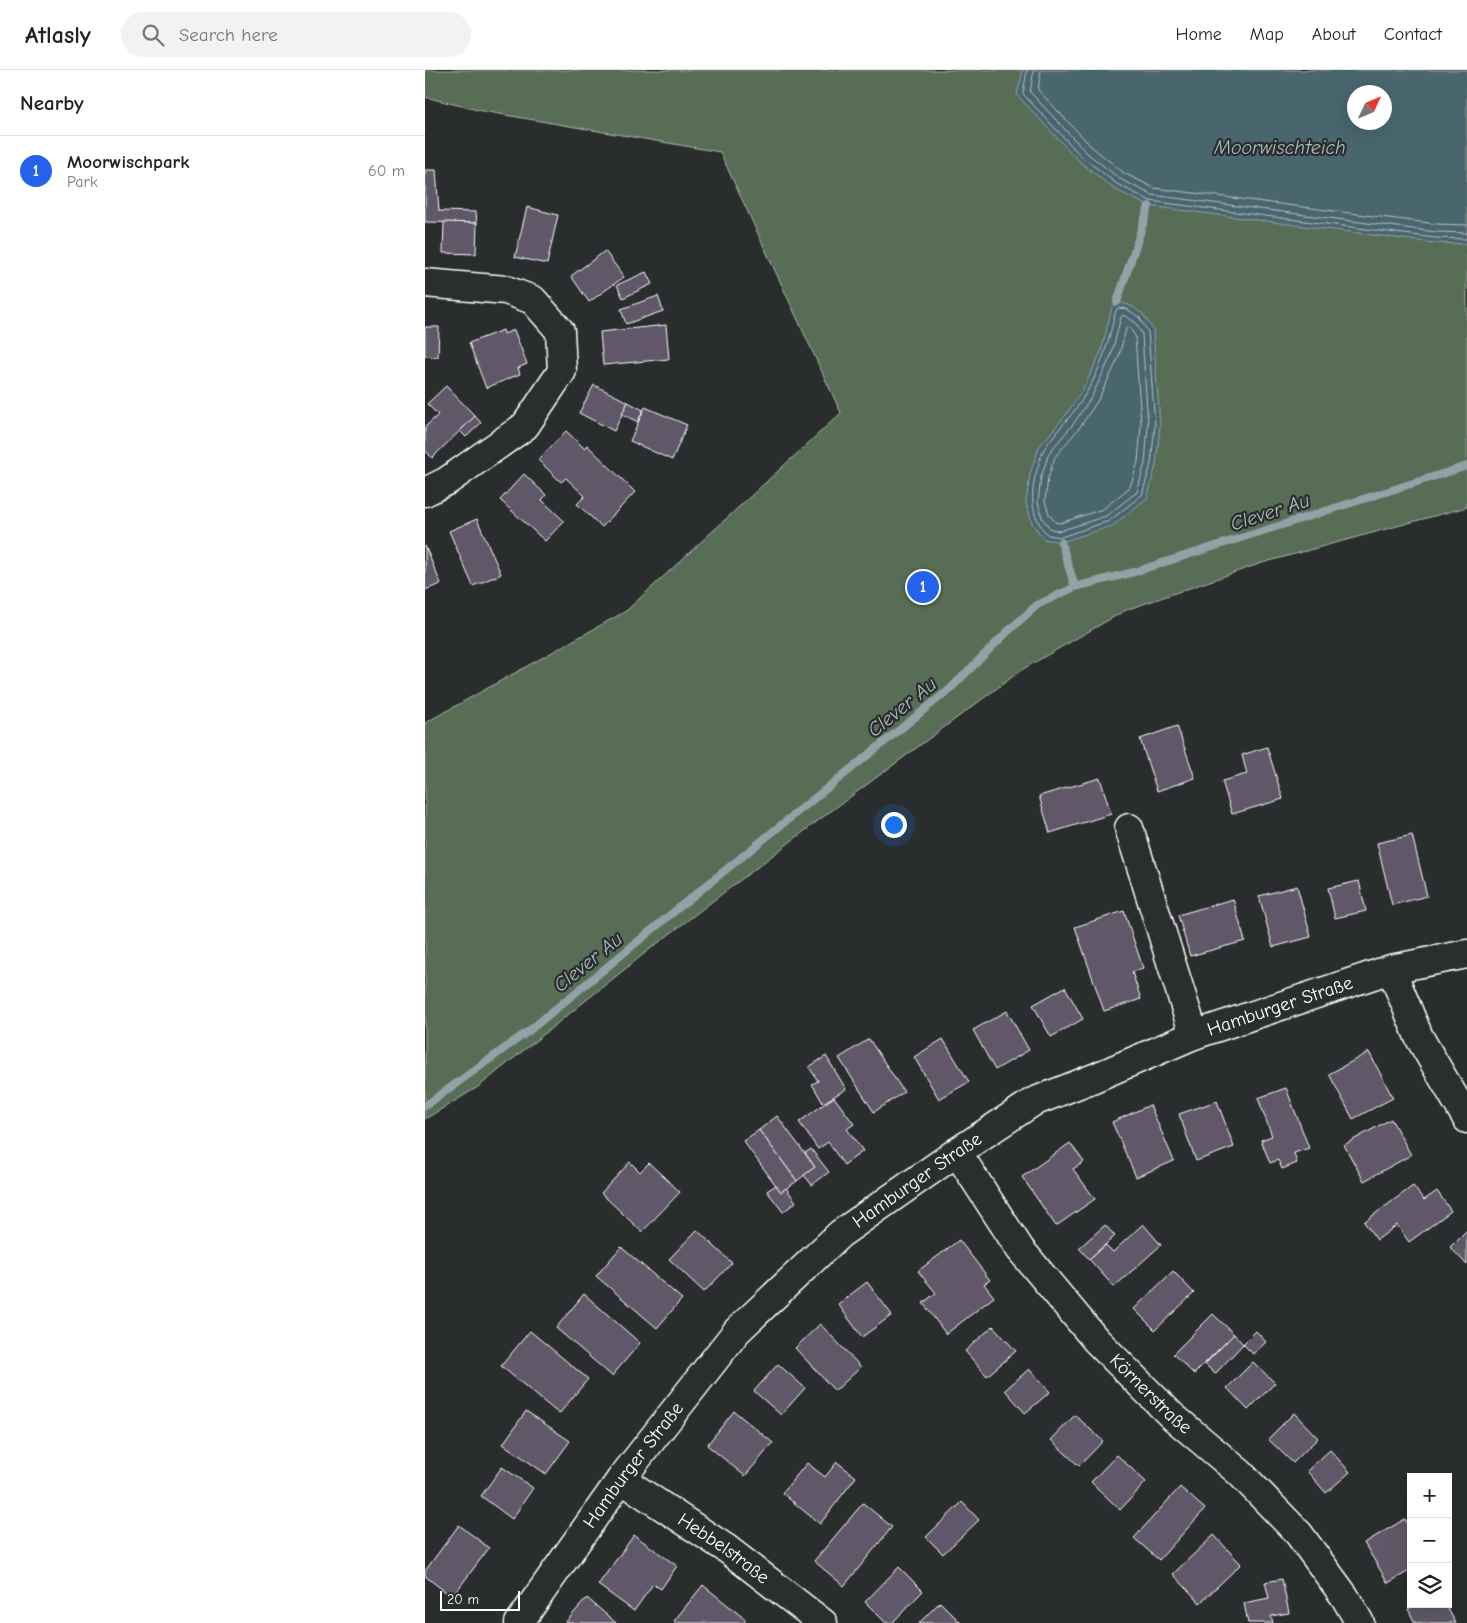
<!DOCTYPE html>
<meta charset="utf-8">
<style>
body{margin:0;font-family:"Comic Neue",sans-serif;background:#f2f2f2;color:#222}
.controls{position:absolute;right:15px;bottom:15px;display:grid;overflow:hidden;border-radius:0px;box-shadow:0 5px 20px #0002}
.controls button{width:45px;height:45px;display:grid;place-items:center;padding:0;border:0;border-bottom:1px solid #e0e0e0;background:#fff;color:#222;font:25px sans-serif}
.compass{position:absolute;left:922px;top:15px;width:45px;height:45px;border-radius:50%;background:#fff;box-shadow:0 5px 20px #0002;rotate:46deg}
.scale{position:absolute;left:15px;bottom:12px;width:80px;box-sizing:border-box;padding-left:5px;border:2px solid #fff;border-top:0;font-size:14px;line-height:18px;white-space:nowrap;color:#fff;-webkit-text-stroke:4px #2a2d2e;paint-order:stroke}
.you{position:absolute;left:468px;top:754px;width:18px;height:18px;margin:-12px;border:4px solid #fff;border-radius:50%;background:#1a73e8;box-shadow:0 0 0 8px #1a73e833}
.badge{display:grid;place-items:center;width:32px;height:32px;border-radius:50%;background:#2563eb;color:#fff;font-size:16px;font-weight:700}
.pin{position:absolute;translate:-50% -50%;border:2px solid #fff;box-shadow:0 1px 5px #0006}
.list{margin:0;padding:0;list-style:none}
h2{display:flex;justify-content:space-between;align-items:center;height:65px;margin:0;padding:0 20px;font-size:21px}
h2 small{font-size:16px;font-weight:400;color:#767676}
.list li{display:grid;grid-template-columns:32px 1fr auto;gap:15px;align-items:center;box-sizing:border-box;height:70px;padding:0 20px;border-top:1px solid #e0e0e0}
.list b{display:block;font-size:19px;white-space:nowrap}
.list p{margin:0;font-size:16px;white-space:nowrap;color:#767676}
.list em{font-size:16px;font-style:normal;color:#767676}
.icon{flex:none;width:28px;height:28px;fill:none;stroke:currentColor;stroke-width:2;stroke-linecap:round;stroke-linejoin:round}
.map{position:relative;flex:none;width:1042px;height:1553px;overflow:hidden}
header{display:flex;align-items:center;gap:30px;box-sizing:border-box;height:70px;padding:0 25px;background:#fff;border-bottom:1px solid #e0e0e0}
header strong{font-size:24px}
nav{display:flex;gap:28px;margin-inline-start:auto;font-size:18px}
.search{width:350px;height:45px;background:#f2f2f2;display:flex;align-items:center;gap:12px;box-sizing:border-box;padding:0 18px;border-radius:28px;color:#767676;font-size:19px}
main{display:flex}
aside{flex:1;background:#fff}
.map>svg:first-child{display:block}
.green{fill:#596d57;stroke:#acb6ab;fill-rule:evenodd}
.water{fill:#4a656e;stroke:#92a3a8;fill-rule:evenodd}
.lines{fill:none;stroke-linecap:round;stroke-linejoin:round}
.shore{stroke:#b7c1c5;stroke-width:1}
.stream{stroke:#92a3a8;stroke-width:8}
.building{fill:#615868;stroke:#fff}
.minor-casing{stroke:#fff;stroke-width:31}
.minor{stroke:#2a2d2e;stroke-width:28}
.labels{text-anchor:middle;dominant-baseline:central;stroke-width:4.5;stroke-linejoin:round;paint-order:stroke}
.street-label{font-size:19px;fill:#fff;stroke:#2a2d2e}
.water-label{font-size:20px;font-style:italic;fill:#aebabe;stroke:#2a2d2e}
</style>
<header>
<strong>Atlasly</strong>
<div class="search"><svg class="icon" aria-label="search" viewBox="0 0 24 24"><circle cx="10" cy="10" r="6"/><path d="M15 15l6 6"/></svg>Search here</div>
<nav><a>Home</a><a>Map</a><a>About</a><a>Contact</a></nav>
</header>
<main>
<aside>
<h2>Nearby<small></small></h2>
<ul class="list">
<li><span class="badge">1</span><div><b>Moorwischpark</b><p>Park</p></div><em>60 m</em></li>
</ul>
</aside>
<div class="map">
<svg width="1042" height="1553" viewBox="0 0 1042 1553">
<rect width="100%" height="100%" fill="#2a2d2e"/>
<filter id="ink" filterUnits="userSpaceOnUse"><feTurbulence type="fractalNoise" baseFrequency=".02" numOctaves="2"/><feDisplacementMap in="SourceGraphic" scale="10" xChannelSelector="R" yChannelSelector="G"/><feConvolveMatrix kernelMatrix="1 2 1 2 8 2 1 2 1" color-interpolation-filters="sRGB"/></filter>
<g filter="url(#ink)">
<!-- green -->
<path class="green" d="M0,0h1042v437l-205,56 -136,47 -103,59 -204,151 -169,129 -172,138 -53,32v-396l201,-112 215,-198 -121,-261 -238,-41 -57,-14zM929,22h30v30h-30z"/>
<!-- water -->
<g class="water">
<path d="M598,0h444v174l-32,-1 -286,-37 -35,-17 -35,-28 -62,-66zM929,22h30v30h-30z"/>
<path d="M692,232l12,3 14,9 10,16 7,95 -4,40 -9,33 -35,28 -51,16 -17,-3 -12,-16 -6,-20 4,-29 9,-27 26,-31 17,-25 19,-39 11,-45z"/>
</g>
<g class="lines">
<!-- shore -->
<g class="shore">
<path d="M602,0l-4,24 59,63 35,27 33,17 285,37 32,1"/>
<path d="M609,0l-4,22 57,61 33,26 32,16 284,37 31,1"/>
<path d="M616,0l-3,20 54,57 32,26 30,15 282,36 31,1"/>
<path d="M694,238l8,1 12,8 9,15 7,93 -4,39 -9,31 -33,26 -48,16 -13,-2c-19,-19 -18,-44 -10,-68 2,-6 3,-13 6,-18 13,-20 31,-35 42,-56 16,-26 23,-53 30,-83z"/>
<path d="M698,245l12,7 7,12 6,91 -3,38 -8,29 -31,24 -46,15 -9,-2 -9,-11 -4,-16 3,-25 8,-24 25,-30 18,-27 19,-40 10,-39z"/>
<path d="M702,257l3,1 5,8 6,88 -3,38 -8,25 -27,22 -43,14 -5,-1 -6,-8 -4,-13 3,-23 7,-21 25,-30 18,-27 20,-41z"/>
</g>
<!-- stream -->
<g class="stream">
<path d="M692,232l32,-96"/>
<path d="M636,472l14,45"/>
<path d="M0,1036l105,-76 157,-129 263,-212 55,-55 32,-29 38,-18 59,-15 333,-106"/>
</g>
</g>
<!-- building -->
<g class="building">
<path d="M0,100h11l3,41 37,1 1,11 -52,-1z"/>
<path d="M102,137l31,8 -11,49 -32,-7z"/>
<path d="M19,152l33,1 -1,31 -33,-1z"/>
<path d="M180,181l19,26 -35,25 -18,-26z"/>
<path d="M221,202l6,12 -29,14 -6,-13z"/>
<path d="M233,226l5,15 -37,13 -5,-15z"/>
<path d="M241,255l3,34 -66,6 -3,-33z"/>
<path d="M0,257h14l-1,30 -13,-1z"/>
<path d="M78,260l1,4 10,-4 13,34 -9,4 2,6 -34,14 -17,-45z"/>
<path d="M169,315l34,17 -14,29 -35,-18z"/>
<path d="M21,316l29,30 -43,42 -7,-8v-23l13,-12 -11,-11z"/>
<path d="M203,332l15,8 -5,12 -16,-8z"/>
<path d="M220,337l42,18 -15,35 -42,-19z"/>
<path d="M50,346l6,7 -15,14 -6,-6z"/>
<path d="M141,361l18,17 3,-3 48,47 -33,35 -25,-23 8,-8 -19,-18 -5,4 -23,-22z"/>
<path d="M99,404l22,21 -4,5 22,21 -19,20 -45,-41z"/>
<path d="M52,449l24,55 -28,12 -24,-55z"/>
<path d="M0,476l16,38 -16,6z"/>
<path d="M752,656l18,52 -38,13 -17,-52z"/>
<path d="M842,677l16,52 -51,15 -10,-33 25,-7 -5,-19z"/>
<path d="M675,708l11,36 -61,19 -11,-37z"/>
<path d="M987,765l15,61 -35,9 -15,-62z"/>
<path d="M934,811l7,30 -31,7 -7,-30z"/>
<path d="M872,816l14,51 -38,10 -14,-51z"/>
<path d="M808,829l12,42 -55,15 -12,-41z"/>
<path d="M699,841l19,57 -11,4 9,27 -37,12 -29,-84z"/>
<path d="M640,917l18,32 -32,18 -18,-32z"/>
<path d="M582,941l22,39 -34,20 -22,-40z"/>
<path d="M444,969l35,53 -30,20 -35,-54z"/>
<path d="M518,969l26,43 -30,17 -25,-42z"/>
<path d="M944,982l24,46 -40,21 -24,-45z"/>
<path d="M401,986l20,33 -23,14 -11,-19 6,-3 -9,-14z"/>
<path d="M861,1018l23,60 -15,5 3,10 -15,6 -4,-9 -8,3 -9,-23 11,-4 -14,-38z"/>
<path d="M409,1027l20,27 -7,5 16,22 -19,14 -16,-23 -10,7 -19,-27z"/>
<path d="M792,1031l17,46 -38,14 -17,-47z"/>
<path d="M725,1035l24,56 -38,16 -24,-55z"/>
<path d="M352,1046l38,51 -18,14 -38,-51z"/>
<path d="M966,1049l20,36 -47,26 -20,-36z"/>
<path d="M334,1060l38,51 -16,11 -38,-51z"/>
<path d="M645,1073l14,19 -11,7 22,30 -39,27 -34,-49z"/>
<path d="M386,1079l18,23 -17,13 -8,-10 11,-8 -10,-14z"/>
<path d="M205,1092l10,10 9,-9 31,29 -38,40 -41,-39z"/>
<path d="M351,1115l5,7 5,-4 10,14 -13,10 -16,-21z"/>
<path d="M988,1116l11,14 13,-9 14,20 -42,31 -12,-17 -20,15 -13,-18z"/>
<path d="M718,1154l18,21 -47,42 -25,-28 17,-14 7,7z"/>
<path d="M680,1155l10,11 -26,23 -10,-11z"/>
<path d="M272,1160l35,33 -28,29 -35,-33z"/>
<path d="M1042,1160v35l-17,-18z"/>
<path d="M534,1170l31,40 -6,4 10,13 -48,37 -23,-31 13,-10 -18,-22z"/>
<path d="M196,1177l61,52 -25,29 -61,-52z"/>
<path d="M748,1201l21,22 -39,37 -21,-21z"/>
<path d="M442,1212l25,33 -30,22 -24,-33z"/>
<path d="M159,1224l56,49 -28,33 -56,-48z"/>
<path d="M788,1244l21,20 -40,40 -21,-20z"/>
<path d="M395,1254l41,43 -26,24 -40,-43z"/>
<path d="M568,1256l23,25 -29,25 -22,-25z"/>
<path d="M105,1261l58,48 -29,35 -58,-48z"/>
<path d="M831,1261l10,11 -13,12 -10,-10z"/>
<path d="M809,1264l9,10 -28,30 -10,-10z"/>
<path d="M828,1292l22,21 -27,27 -21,-22z"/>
<path d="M353,1294l27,24 -24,27 -27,-24z"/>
<path d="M604,1299l21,23 -25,21 -20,-23z"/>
<path d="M101,1341l44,30 -24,33 -43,-30z"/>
<path d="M309,1341l39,32 -28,33 -38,-31z"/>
<path d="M869,1343l24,25 -25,25 -25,-24z"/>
<path d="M650,1345l28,26 -24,25 -28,-26z"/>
<path d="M905,1380l20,22 -24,21 -19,-22z"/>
<path d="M692,1385l29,27 -26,28 -29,-28z"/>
<path d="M412,1392l19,15 -36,47 -38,-31 25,-30 18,14z"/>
<path d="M77,1397l31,21 -21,31 -31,-23z"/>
<path d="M755,1417l25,22 -46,51 -25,-22z"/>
<path d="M537,1432l17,18 -36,34 -17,-17z"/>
<path d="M438,1433l29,24 -48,59 -30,-25z"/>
<path d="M980,1449l6,10v41l-23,13 -24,-40z"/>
<path d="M34,1455l30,23 -37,49 -27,-21v-5z"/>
<path d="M209,1465l43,31 -16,23 -8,-5 -19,27 -36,-26z"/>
<path d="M789,1465l27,29 -41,39 -27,-29z"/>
<path d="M474,1497l24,24 -31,32h-6l-21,-21z"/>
<path d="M857,1509l7,34 -18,3 2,7h-25l-4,-20 25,-5 -4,-16z"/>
<path d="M278,1515l43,35 -3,3h-67l-2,-2z"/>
<path d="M162,1528l29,25h-51z"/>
<path d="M515,1532l21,21h-42z"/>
<path d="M992,1534h28l11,19h-41l-7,-14z"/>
</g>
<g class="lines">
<defs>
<g id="minor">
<path d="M0,213l81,7 27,10 27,31 2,40 -37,55 -78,55 -22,11"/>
<path d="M704,758l65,207"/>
<path d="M966,899l28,68 48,82"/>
<path id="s1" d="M532,1082l63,97 76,91 75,75 69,58 59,61 46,63 15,26"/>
<path id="s2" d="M196,1409l106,70 96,74"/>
<path id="s3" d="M94,1553l102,-144 116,-148 103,-97 117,-82 76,-50 61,-24 100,-43 197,-66 76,-15"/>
</g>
</defs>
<!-- minor casing -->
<use href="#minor" class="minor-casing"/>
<!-- minor -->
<use href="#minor" class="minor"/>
</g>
</g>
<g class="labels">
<!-- street labels -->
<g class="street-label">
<text stroke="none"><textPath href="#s3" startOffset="1005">Hamburger Straße</textPath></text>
<text stroke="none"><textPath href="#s3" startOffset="600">Hamburger Straße</textPath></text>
<text stroke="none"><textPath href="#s1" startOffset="311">Körnerstraße</textPath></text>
<text stroke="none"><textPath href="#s3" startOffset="195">Hamburger Straße</textPath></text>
<text stroke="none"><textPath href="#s2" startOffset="124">Hebbelstraße</textPath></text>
</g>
<!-- water labels -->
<g class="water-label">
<text x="855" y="77">Moorwischteich</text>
<text transform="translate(845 442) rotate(-18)">Clever Au</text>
<text transform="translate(477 637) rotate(-39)">Clever Au</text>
<text transform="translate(163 892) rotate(-39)">Clever Au</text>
</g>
</g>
</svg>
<div class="controls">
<button>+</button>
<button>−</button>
<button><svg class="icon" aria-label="layers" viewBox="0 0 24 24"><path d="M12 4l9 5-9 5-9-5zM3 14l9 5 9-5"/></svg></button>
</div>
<svg class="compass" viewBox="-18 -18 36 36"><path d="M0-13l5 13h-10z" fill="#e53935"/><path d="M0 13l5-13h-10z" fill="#767676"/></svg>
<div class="scale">20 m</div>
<div class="you"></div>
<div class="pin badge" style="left:498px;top:517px">1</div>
</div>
</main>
